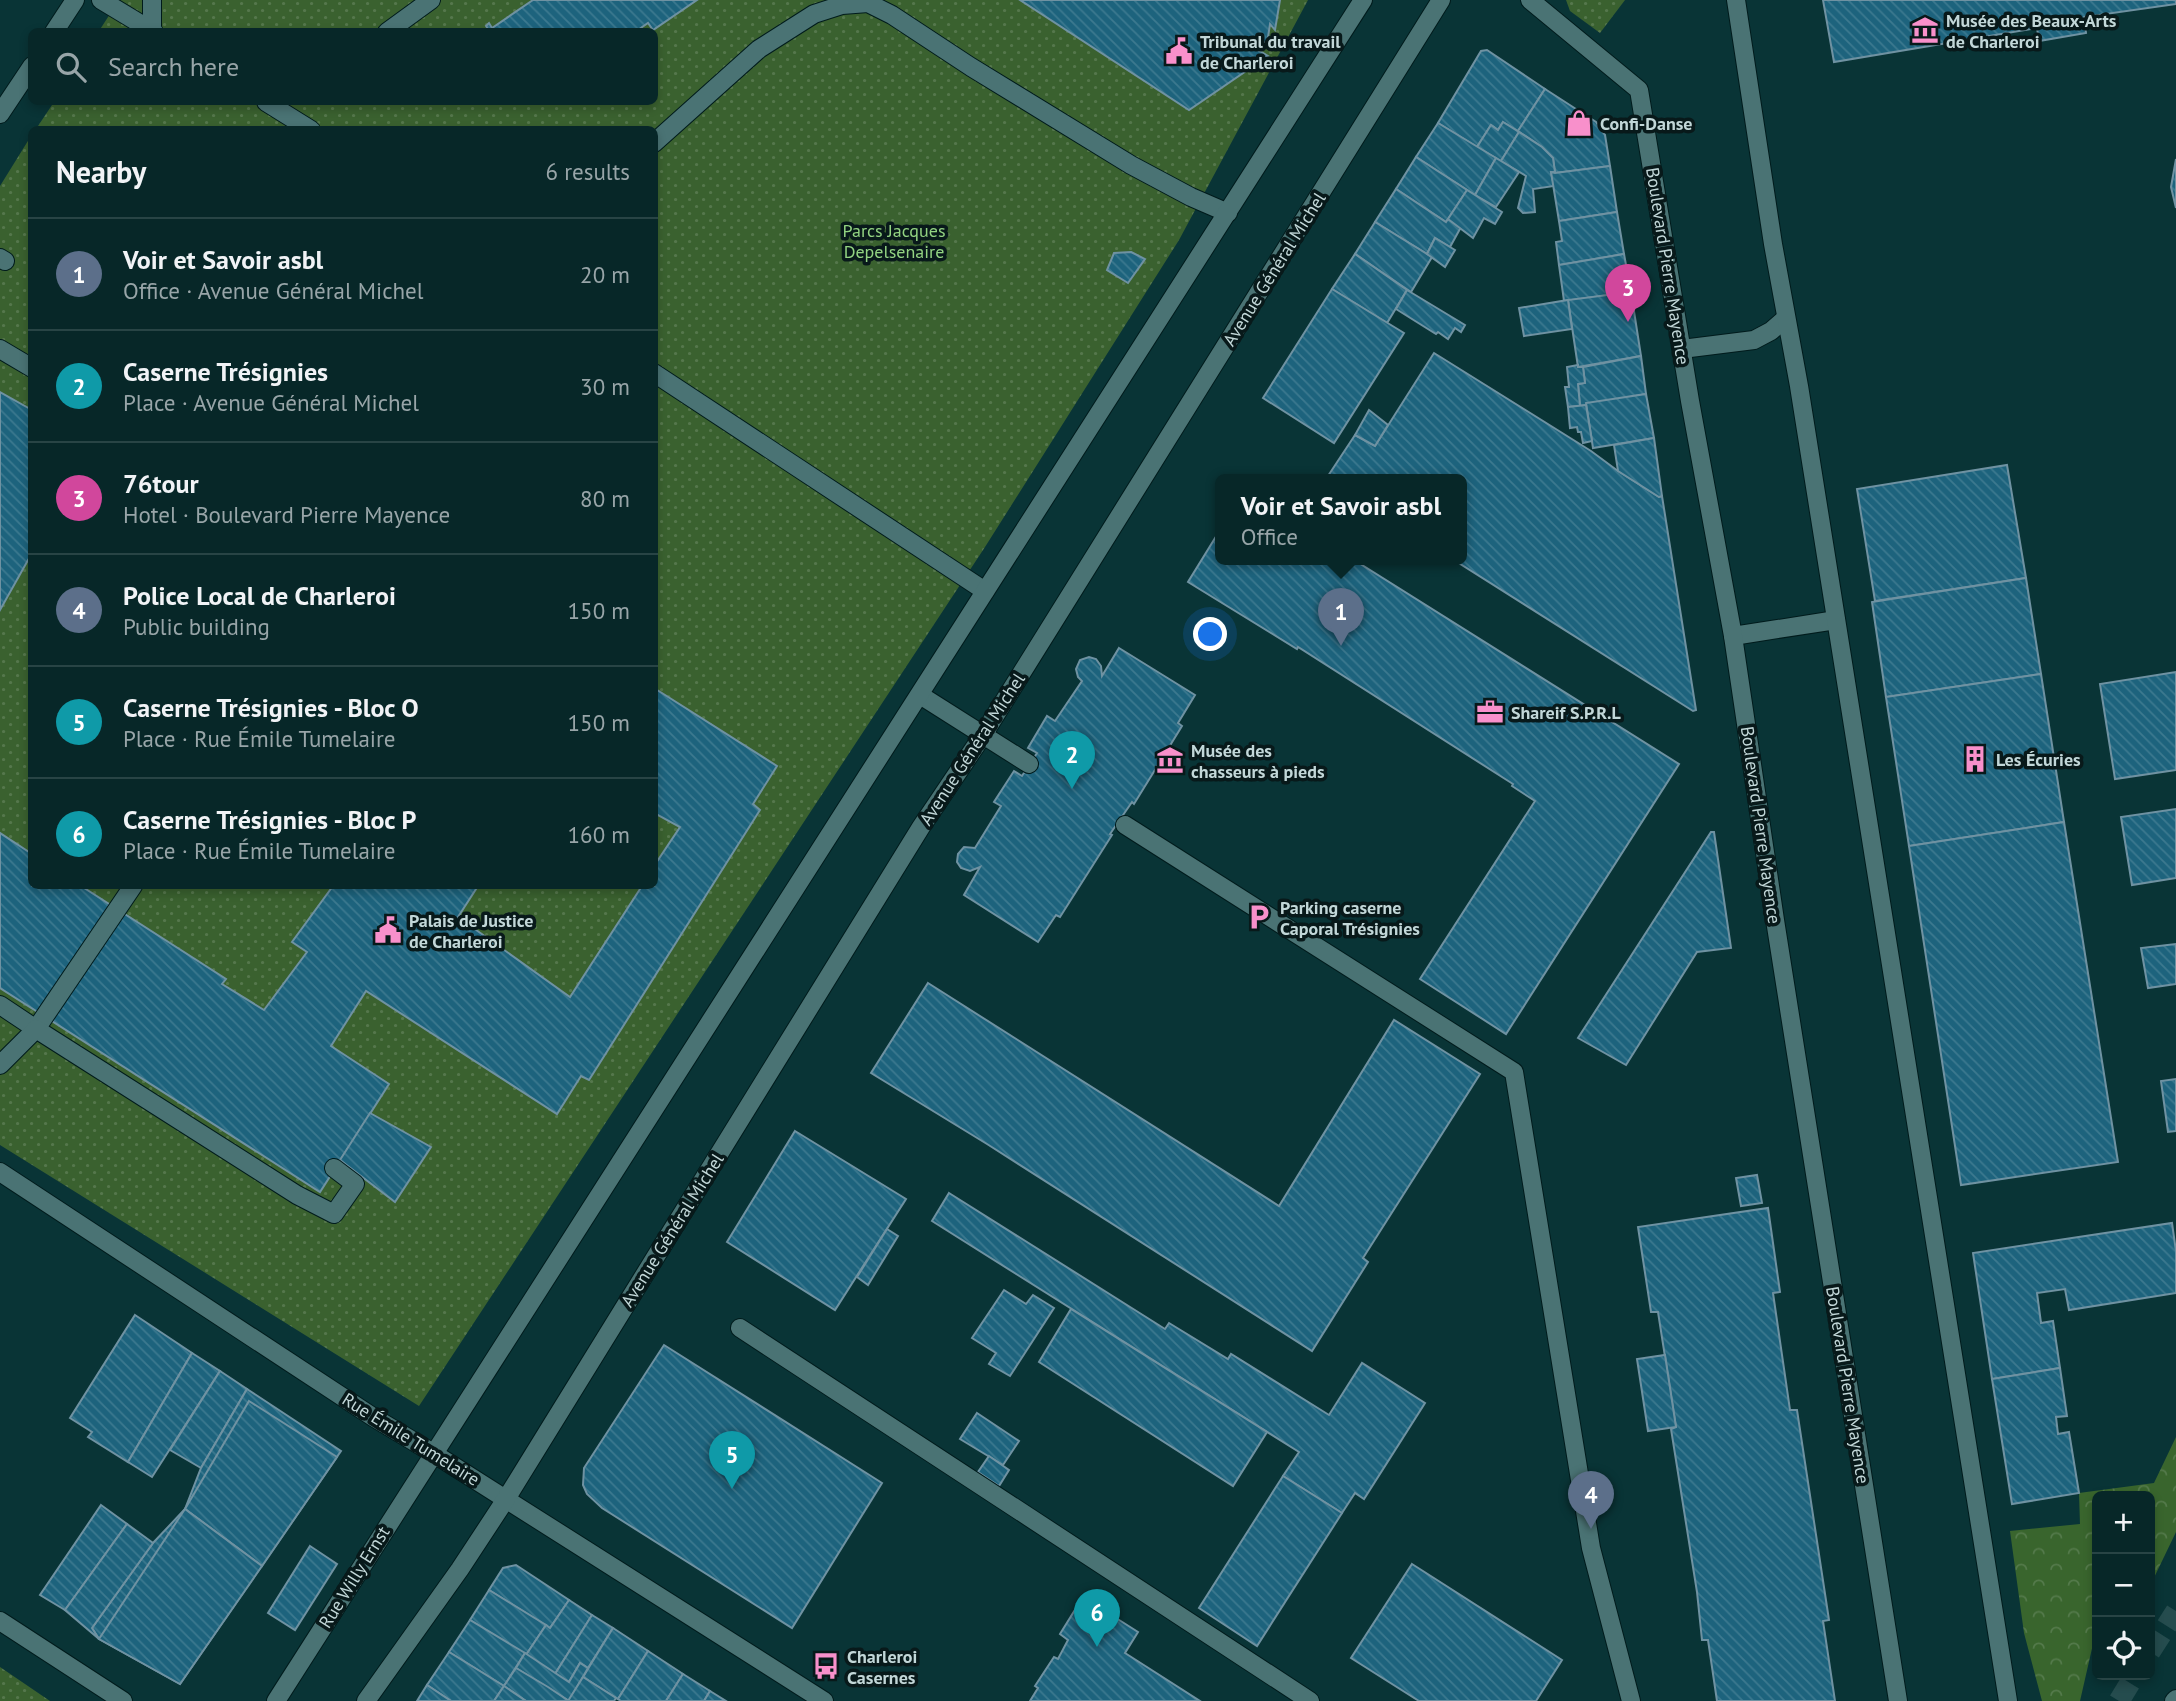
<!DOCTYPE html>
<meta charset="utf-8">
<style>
body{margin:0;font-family:"PT Sans",sans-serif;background:#153334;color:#f1f3f6}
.controls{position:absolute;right:21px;bottom:21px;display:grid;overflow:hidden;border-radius:10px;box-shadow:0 4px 10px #0003}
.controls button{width:63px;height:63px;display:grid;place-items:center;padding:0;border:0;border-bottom:2px solid #284445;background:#072728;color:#f1f3f6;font:35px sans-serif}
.you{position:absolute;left:1211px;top:635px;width:24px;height:24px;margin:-18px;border:5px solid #fff;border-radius:50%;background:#1a73e8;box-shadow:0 0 0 10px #1a73e833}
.badge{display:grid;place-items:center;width:46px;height:46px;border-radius:50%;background:#f890cb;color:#fff;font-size:23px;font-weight:700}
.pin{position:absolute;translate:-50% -58px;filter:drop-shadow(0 2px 4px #0008)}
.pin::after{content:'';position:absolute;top:37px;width:24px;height:21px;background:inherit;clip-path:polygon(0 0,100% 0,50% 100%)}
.popup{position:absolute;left:1215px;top:474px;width:252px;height:91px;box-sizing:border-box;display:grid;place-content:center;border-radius:10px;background:#072728;filter:drop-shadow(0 2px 5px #0005);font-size:23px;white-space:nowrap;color:#98a5a8}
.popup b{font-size:26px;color:#f1f3f6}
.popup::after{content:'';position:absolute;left:50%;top:100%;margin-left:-14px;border:14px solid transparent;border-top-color:#072728}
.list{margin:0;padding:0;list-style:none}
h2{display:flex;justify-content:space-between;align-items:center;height:91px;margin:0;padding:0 28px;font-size:30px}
h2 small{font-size:23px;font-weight:400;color:#98a5a8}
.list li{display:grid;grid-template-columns:46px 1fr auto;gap:21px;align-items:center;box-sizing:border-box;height:112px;padding:0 28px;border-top:2px solid #284445}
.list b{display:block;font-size:26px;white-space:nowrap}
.list p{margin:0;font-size:23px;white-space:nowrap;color:#98a5a8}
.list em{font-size:23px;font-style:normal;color:#98a5a8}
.icon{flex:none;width:38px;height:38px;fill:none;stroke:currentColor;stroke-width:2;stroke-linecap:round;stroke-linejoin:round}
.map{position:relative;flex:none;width:2176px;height:1701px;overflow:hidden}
.search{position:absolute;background:#072728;box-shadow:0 4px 10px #0003;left:28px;top:28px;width:630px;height:77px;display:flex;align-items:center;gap:18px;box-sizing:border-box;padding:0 24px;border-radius:10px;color:#98a5a8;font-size:26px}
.panel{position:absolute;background:#072728;box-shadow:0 4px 10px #0003;left:28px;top:126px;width:630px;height:763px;border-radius:10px}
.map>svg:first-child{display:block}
.grass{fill:url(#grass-dots)}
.forest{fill:url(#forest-crowns)}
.building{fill:url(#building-back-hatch);stroke:#6f92a2;stroke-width:2}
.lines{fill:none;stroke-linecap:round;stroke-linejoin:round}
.motorway-tunnel{stroke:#254c4e;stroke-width:21;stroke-dasharray:21 10;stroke-linecap:butt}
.service-casing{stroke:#001b1c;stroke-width:20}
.minor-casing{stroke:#001b1c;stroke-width:20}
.tertiary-casing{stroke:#001b1c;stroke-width:20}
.secondary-casing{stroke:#001b1c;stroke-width:20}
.service{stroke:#4a7374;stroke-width:18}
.minor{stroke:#4a7374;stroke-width:18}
.tertiary{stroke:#4a7374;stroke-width:18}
.secondary{stroke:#4a7374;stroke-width:18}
.labels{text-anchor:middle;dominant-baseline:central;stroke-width:7;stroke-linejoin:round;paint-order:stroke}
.poi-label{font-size:18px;font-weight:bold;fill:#c2d7d8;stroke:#08191a;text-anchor:start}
.park-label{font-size:18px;fill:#93d482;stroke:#08191a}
.street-label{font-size:18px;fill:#c2d7d8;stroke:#08191a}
</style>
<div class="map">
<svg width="2176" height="1701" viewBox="0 0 2176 1701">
<defs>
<pattern id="grass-dots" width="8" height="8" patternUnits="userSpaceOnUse" patternTransform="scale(1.75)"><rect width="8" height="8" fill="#3a612f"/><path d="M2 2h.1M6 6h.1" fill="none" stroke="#55774c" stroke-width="1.8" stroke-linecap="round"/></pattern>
<pattern id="forest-crowns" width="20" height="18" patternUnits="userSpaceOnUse" patternTransform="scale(1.75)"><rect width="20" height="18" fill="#39652d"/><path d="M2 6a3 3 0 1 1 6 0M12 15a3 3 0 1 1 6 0" fill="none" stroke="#547a4b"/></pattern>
<pattern id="building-back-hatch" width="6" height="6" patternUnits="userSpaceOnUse" patternTransform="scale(1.75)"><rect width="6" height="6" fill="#1d637d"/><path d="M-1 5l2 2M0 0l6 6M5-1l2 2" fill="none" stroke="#3c798f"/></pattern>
</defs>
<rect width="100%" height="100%" fill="#093436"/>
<!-- grass -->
<g class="grass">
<path d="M119,0h1189l-129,240 -194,307 -566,859 -419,-261v-959l31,-50 1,750h622v-756l-618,-1 18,-27h600v-70l-555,-1z"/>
<path d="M1566,0h59l-25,33 -30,-22z"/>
<path d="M0,1667l50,34h-50z"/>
</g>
<!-- forest -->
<path class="forest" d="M2176,1437v95l-26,54v-90h-53v147l-4,1 -13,57h-38l-18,-68 -14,-102 70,-7 -1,-31 75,-10z"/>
<!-- building -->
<g class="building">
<path d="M533,0h164l-44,30 -5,-7 -13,9h-145l-4,-6 3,-3 3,5z"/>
<path d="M1020,0h260l-5,30 -5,-6 -3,20 -9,-6 -6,8 16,10 -79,54z"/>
<path d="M1823,0h353v4l-92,13 2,16 -47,8 -2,-13 -203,34z"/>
<path d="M1487,50l58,39 -27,42 -15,-9 -5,8 -7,-5 -14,22 -39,-24 43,-72z"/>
<path d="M1545,89l51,33 9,13 5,31 -55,7 -2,-15 -11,-11 -24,-16z"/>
<path d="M1503,122l16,10 -18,29 -24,-14 14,-22 7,5z"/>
<path d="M1438,123l58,35 -21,37 -59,-38z"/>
<path d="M1519,132l23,15 11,11 2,14h-4l3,14 -21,3 2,23 -12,1 -5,-5 8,-32 -25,-15z"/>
<path d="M1416,157l51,33 -21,32 -50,-33z"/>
<path d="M1496,158l23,14 -23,35 -21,-12z"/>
<path d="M2176,159v49l-5,-21z"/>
<path d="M1610,166l7,46 -58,9 -8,-49 4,1z"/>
<path d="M1396,189l50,33 2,-3 13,8 -11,20 -15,-9 -8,16 -52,-32z"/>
<path d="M1467,190l35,22 -7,12 -11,-6 -11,20 -25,-19z"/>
<path d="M1617,212l7,42 -65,11 -3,-23 6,-1 -3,-20z"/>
<path d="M1375,222l57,35 -21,35 -56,-38z"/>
<path d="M1435,238l20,12 -10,17 -18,-13z"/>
<path d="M1131,252l14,7 -17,24 -21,-13 7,-17z"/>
<path d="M1355,254l52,36 -20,33 -55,-34z"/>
<path d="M1624,254l7,38 -67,9 -5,-36z"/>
<path d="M1332,289l72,44 -70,110 -71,-45z"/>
<path d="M1407,290l58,35 -4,7 -6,-4 -7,11 -10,-7 -2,2 -40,-25z"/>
<path d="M1631,292l10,64 -63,11 -10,-67z"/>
<path d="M1568,300l4,29 -48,7 -5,-28z"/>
<path d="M1434,353l157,98 27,20 41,26 3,-1 34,214 -3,1 -239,-151h8v-80l-136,-1 29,-44 20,11z"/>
<path d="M1641,356l5,38 -66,12 -2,-22 7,-1 -2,-16z"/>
<path d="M1578,365v2h5l2,16 -7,1 2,22 -12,1 -3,-20h4l-2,-20z"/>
<path d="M0,392l32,18v143l-32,57z"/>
<path d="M1646,394l8,44 -61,10 -7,-45z"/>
<path d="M1586,405l6,36 -9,2 -2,-11h-3l-1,-5 -7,1 -2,-21z"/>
<path d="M1369,410l19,15 -13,21 -20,-11z"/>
<path d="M1654,438l8,58 -3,1 -41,-26 -4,-26z"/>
<path d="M2007,465l19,113 -151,23 -18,-112z"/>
<path d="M1220,530v30h134l325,204 -173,270 -86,-55 115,-178 -23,-15 1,-2 -215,-137 -1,2 -109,-67z"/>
<path d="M2026,578l15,96 -155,23 -14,-95z"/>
<path d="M1119,648l76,47 -17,28 4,3 -48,78 -2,-2 -22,32 2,1 -52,82 -4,-2 -18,27 -74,-47 16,-28 -10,4 -9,-3 -4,-6 1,-8 6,-7 11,1 26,-42 -7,-4 20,-31 8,5 15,-23 -9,-5 19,-32 8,5 27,-40 -4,-4 -2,-8 4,-9 9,-3 7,2 5,7 1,10z"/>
<path d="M2176,672v98l-61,9 -15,-95z"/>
<path d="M2041,674l23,148 -155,24 -23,-149z"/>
<path d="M654,688l123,78 -24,38 7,6 -171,270 -8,-4 -24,38 -191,-123 -35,55 58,38 -69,108 -320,-204v-155l32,21v32h49l145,93 -4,5 42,26 43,-58 -15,-10 41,-56h145l-20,31 112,80 72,-111h12v-20l26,-39 -26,-14z"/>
<path d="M2176,809v69l-44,7 -11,-68z"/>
<path d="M2064,822l54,340 -157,23 -52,-339z"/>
<path d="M1711,832h3l17,116 -34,4 -71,113 -48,-27z"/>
<path d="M2176,944v40l-28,4 -7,-40z"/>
<path d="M928,983l351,223 115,-186 86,54 -117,184 5,4 -56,89 -325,-207 -116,-71z"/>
<path d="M2176,1079v52l-8,1 -7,-51z"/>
<path d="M370,1113l61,34 -36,55 -55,-42z"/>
<path d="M795,1131l111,68 -71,111 -108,-68z"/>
<path d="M1757,1175l5,28 -21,3 -5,-28z"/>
<path d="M949,1193l216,136 4,-6 59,36 3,-5 98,61 33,-52 63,40 -61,96 -9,-6 -13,20 -59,-37 16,-24 -367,-231z"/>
<path d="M1768,1208l12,84 -7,1 17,117h7l32,210 -6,1 12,80h-118l-9,-61h-6l-5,-48 -26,-163 5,-2 -18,-115h-7l-13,-85z"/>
<path d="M2172,1223l4,28v42l-107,17 -4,-21 -28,4 4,30 12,-2 7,47 -68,11 -19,-126z"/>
<path d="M887,1229l11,7 -30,49 -11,-8z"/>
<path d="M1004,1290l22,14 7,-9 21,13 -44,68 -21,-12 7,-11 -24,-15z"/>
<path d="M1071,1309l196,123 -34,54 -194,-124z"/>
<path d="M135,1315l57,38 -64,109 -40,-25 4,-5 -22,-14z"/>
<path d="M664,1345l218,138 -90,145 -190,-120 -15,-14 -4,-9 1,-17z"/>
<path d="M192,1353l28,18 -68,106 -24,-15z"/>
<path d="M1665,1355l11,72 -28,4 -11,-72z"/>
<path d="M2060,1368l7,48 -11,1 2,17 11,-2 10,61 -67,11 -20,-125z"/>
<path d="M220,1371l27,18 -46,79 -31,-18z"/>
<path d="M247,1389l94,62 -161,233 -81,-45 -7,-11 61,-85 32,-34 16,-41z"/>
<path d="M249,1401l88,56 -75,109 -77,-57z"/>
<path d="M977,1413l42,28 -16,24 -43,-26z"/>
<path d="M989,1456l20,14 -10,16 -21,-14z"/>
<path d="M1283,1476l59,37 -85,133 -58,-38z"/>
<path d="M101,1505l26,19 -62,86 -25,-15z"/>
<path d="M185,1509l77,57 -82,118 -81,-45z"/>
<path d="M127,1524l26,19 -61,85 7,11 -34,-29z"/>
<path d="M310,1546l27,18 -42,66 -27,-17z"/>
<path d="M1412,1564l150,96 -26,41h-117l-68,-43z"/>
<path d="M516,1565l53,35 -19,28 -61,-38 14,-22z"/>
<path d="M489,1590l57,35 -20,30 -56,-35z"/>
<path d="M1083,1597l55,35 -13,21 75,48h-170l8,-13 -3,-2 19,-29 4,2 10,-19 -8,-6z"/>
<path d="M569,1600l23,15 -37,59 -29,-19 20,-30 4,3z"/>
<path d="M592,1615l21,13 -25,40 -8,-5 -11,19 -14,-8z"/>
<path d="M470,1620l55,33 -21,33 -55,-34z"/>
<path d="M613,1628l35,23 -30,48 -35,-22z"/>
<path d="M648,1651l35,23 -17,27h-45l-3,-2z"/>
<path d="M449,1652l55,34 -10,15h-43l-24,-16z"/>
<path d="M525,1653l44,29 11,-19 8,5 -19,33 -53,-33z"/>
<path d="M516,1668l32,19 21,14h-43l-22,-15z"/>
<path d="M683,1674l27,17 -6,10h-38z"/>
<path d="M583,1677l33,21 -2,3h-46z"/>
<path d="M427,1685l24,16h-34z"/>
<path d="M504,1686l22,15h-32z"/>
<path d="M710,1691l16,10h-22z"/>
</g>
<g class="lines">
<!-- motorway-tunnel -->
<g class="motorway-tunnel">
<path d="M2150,1652l26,-41"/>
<path d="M2119,1701l16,-26"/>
</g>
<defs>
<g id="service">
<path d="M101,0l53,32"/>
<path d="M152,32v-32"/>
<path d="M387,32l44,-32"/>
<path d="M266,102l45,28"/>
<path d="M654,143l105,-94 55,-35 28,-9 26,-2 24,12 79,52 160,98 60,32 37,16"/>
<path d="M0,258l5,3"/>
<path d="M0,349l32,19"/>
<path d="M1682,349l72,-9 17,-9 15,-13"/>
<path d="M654,373l331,218"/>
<path d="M1733,636l103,-16"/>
<path d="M920,695l109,69"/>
<path d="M1125,825l389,247 77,476 40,153"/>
<path d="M0,1005l36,24 97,-143"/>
<path d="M0,1065l36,-36 261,166 37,19 21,-30 -21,-16"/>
<path d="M740,1328l570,373"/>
</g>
<g id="minor">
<path d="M54,32l21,-32"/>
<path d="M0,114l32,-48"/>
<path d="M0,1172l373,245 60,36"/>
<path d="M0,1621l123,80"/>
<path d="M2174,1701l2,-2"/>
</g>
<g id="tertiary">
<path d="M1530,0l109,90 51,311 43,235 42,284 123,781"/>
<path d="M1736,0l37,244 26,142 209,1315"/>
<path d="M433,1453l391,248"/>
</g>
<g id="secondary">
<path d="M276,1701l1087,-1701"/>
<path d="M366,1701l94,-132 46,-70 415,-672 62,-92 458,-735"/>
</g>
</defs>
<!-- service casing -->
<use href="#service" class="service-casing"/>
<!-- minor casing -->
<use href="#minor" class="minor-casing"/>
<!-- tertiary casing -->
<use href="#tertiary" class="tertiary-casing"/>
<!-- secondary casing -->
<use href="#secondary" class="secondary-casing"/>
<!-- service -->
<use href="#service" class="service"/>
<!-- minor -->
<use href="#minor" class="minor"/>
<!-- tertiary -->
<use href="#tertiary" class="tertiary"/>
<!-- secondary -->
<use href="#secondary" class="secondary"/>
</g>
<!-- icons -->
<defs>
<symbol id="museum-bare" viewBox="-9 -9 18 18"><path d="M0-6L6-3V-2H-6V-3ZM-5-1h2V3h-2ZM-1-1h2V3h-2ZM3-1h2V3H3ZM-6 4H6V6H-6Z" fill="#f890cb" stroke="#08191a" stroke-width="2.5" paint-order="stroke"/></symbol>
<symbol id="civic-bare" viewBox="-9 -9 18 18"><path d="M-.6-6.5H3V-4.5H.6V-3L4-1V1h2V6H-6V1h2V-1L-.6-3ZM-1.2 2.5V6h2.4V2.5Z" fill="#f890cb" stroke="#08191a" stroke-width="2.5" paint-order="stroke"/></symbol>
<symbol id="shop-bare" viewBox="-9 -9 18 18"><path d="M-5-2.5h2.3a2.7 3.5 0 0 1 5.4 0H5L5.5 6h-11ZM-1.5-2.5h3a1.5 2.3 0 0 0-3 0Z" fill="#f890cb" stroke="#08191a" stroke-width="2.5" paint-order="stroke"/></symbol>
<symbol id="office-bare" viewBox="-9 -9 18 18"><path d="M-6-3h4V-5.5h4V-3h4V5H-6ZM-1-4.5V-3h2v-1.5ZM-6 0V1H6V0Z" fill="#f890cb" stroke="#08191a" stroke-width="2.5" paint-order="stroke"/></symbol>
<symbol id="building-bare" viewBox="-9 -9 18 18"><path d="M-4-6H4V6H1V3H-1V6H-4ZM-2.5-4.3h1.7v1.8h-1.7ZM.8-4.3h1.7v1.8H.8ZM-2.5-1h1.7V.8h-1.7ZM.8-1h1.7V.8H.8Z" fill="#f890cb" stroke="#08191a" stroke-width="2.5" paint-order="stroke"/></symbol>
<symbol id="parking-bare" viewBox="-9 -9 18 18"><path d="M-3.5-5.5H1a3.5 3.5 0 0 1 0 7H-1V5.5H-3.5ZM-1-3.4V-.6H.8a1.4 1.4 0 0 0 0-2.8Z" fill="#f890cb" stroke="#08191a" stroke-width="2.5" paint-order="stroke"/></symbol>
<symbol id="bus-bare" viewBox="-9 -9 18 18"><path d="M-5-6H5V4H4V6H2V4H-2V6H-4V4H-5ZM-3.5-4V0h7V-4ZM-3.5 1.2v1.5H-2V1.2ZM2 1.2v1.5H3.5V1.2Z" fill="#f890cb" stroke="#08191a" stroke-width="2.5" paint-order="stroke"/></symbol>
</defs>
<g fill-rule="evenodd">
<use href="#museum-bare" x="1906" y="11" width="38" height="38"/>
<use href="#civic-bare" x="1160" y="32" width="38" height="38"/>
<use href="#shop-bare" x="1560" y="104" width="38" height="38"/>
<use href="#office-bare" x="1471" y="693" width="38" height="38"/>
<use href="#building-bare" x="1956" y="740" width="38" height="38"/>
<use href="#museum-bare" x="1151" y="741" width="38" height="38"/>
<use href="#parking-bare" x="1240" y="898" width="38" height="38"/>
<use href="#civic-bare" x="369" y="911" width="38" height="38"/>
<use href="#bus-bare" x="807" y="1647" width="38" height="38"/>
</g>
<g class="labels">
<!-- poi labels -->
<g class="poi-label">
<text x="1946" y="20">Musée des Beaux-Arts<tspan x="1946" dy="21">de Charleroi</tspan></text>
<text x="1200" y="41">Tribunal du travail<tspan x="1200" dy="21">de Charleroi</tspan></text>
<text x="1600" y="123">Confi-Danse</text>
<text x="1511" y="712">Shareif S.P.R.L</text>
<text x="1191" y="750">Musée des<tspan x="1191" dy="21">chasseurs à pieds</tspan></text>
<text x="1996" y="759">Les Écuries</text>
<text x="1280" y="907">Parking caserne<tspan x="1280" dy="21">Caporal Trésignies</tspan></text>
<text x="409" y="920">Palais de Justice<tspan x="409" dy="21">de Charleroi</tspan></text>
<text x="847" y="1656">Charleroi<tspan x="847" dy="21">Casernes</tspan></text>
</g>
<!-- park labels -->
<g class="park-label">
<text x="894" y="230">Parcs Jacques<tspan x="894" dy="21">Depelsenaire</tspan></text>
</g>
<!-- street labels -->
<g class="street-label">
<text transform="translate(1668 266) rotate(81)">Boulevard Pierre Mayence</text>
<text transform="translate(1274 269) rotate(-58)">Avenue Général Michel</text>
<text transform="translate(972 749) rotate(-57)">Avenue Général Michel</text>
<text transform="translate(1761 825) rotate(82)">Boulevard Pierre Mayence</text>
<text transform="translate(672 1230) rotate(-58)">Avenue Général Michel</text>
<text transform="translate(1848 1385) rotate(81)">Boulevard Pierre Mayence</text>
<text transform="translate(411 1439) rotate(32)">Rue Émile Tumelaire</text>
<text transform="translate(354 1577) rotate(-58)">Rue Willy Ernst</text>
</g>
</g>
</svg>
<div class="controls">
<button>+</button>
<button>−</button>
<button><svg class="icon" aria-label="locate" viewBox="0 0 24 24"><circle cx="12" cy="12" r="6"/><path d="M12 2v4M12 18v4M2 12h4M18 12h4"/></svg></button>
</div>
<div class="you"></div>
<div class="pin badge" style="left:1341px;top:646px;background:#5c6f8a">1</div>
<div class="popup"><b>Voir et Savoir asbl</b>Office</div>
<div class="pin badge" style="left:1072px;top:789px;background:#0f9aa8">2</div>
<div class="pin badge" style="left:1628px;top:322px;background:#d1479c">3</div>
<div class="pin badge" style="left:1591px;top:1529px;background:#5c6f8a">4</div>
<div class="pin badge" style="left:732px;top:1489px;background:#0f9aa8">5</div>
<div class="pin badge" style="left:1097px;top:1647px;background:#0f9aa8">6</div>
<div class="search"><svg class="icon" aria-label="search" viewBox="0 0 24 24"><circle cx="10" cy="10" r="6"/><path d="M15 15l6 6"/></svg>Search here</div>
<section class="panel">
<h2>Nearby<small>6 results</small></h2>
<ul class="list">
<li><span class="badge" style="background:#5c6f8a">1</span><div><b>Voir et Savoir asbl</b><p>Office · Avenue Général Michel</p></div><em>20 m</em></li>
<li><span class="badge" style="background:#0f9aa8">2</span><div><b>Caserne Trésignies</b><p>Place · Avenue Général Michel</p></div><em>30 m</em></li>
<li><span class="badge" style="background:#d1479c">3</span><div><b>76tour</b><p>Hotel · Boulevard Pierre Mayence</p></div><em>80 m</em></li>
<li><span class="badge" style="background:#5c6f8a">4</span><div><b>Police Local de Charleroi</b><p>Public building</p></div><em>150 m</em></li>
<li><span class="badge" style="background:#0f9aa8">5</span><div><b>Caserne Trésignies - Bloc O</b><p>Place · Rue Émile Tumelaire</p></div><em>150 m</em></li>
<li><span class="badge" style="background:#0f9aa8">6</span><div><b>Caserne Trésignies - Bloc P</b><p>Place · Rue Émile Tumelaire</p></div><em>160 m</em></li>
</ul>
</section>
</div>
